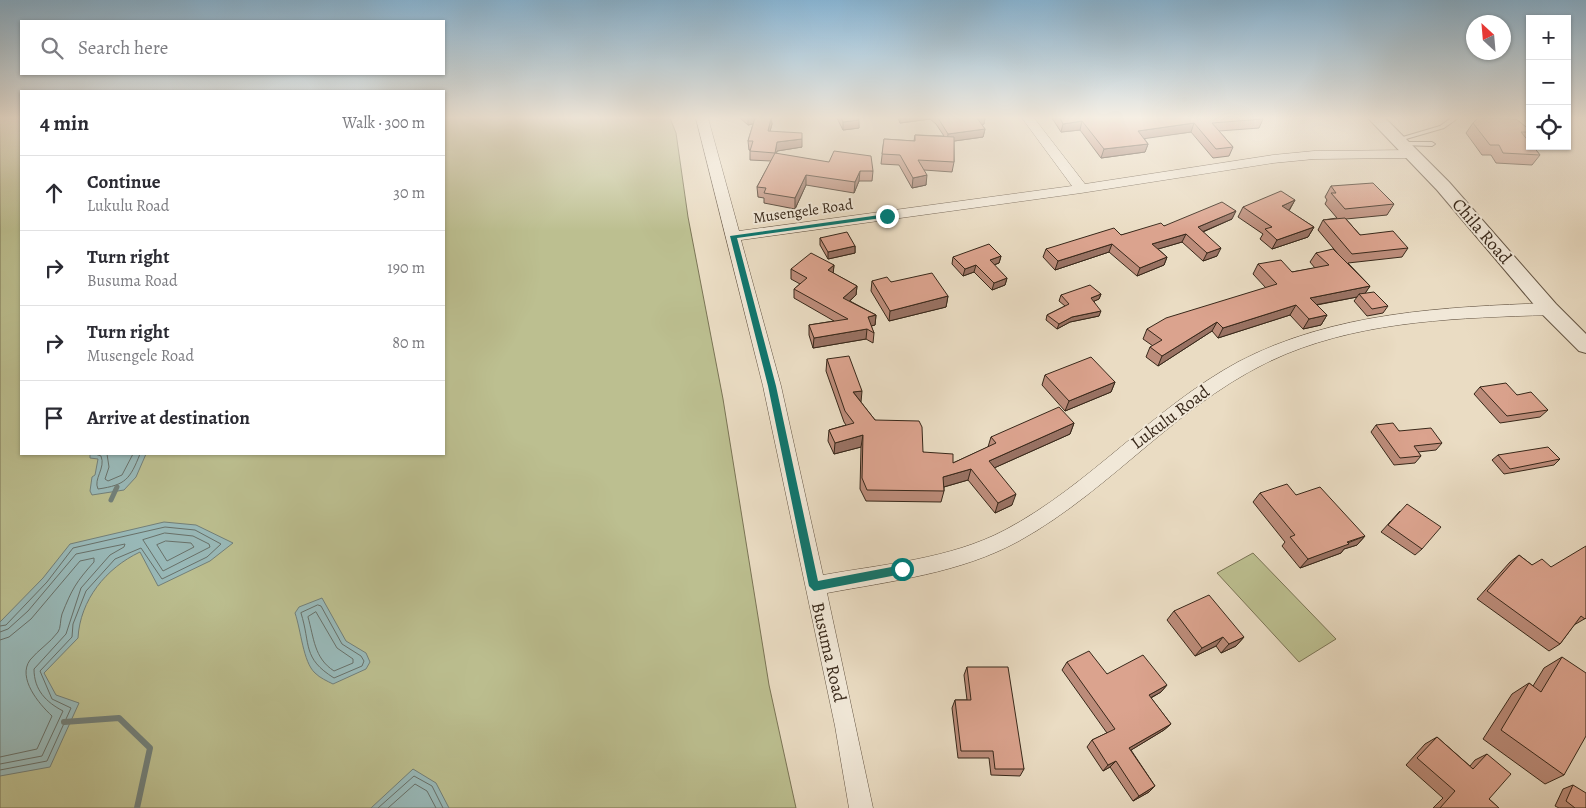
<!DOCTYPE html>
<meta charset="utf-8">
<style>
body{margin:0;font-family:Alegreya,serif;background:#f2f2f3;color:#2b2b33}
.controls{position:absolute;right:15px;top:15px;display:grid;overflow:hidden;border-radius:0px;box-shadow:0 1px 4px #0004}
.controls button{width:45px;height:45px;display:grid;place-items:center;padding:0;border:0;border-bottom:1px solid #e1e1e2;background:#fff;color:#2b2b33;font:25px sans-serif}
.compass{position:absolute;left:1466px;top:15px;width:45px;height:45px;border-radius:50%;background:#fff;box-shadow:0 1px 4px #0004;rotate:334deg}
.stop{position:absolute;width:15px;height:15px;margin:-11px;border:4px solid #0f766e;border-radius:50%;background:#fff}
.stop.end{background:#0f766e;border-color:#fff;box-shadow:0 1px 5px #0008}
.list{margin:0;padding:0;list-style:none}
h2{display:flex;justify-content:space-between;align-items:center;height:65px;margin:0;padding:0 20px;font-size:21px}
h2 small{font-size:16px;font-weight:400;color:#7c7c81}
.list li{display:grid;grid-template-columns:32px 1fr auto;gap:15px;align-items:center;box-sizing:border-box;height:75px;padding:0 20px;border-top:1px solid #e1e1e2}
.list b{display:block;font-size:19px;white-space:nowrap}
.list p{margin:0;font-size:16px;white-space:nowrap;color:#7c7c81}
.list em{font-size:16px;font-style:normal;color:#7c7c81}
.icon{flex:none;width:28px;height:28px;fill:none;stroke:currentColor;stroke-width:2;stroke-linecap:round;stroke-linejoin:round}
.map{position:relative;flex:none;width:1586px;height:808px;overflow:hidden}
.search{position:absolute;background:#fff;box-shadow:0 1px 4px #0004;left:20px;top:20px;width:425px;height:55px;display:flex;align-items:center;gap:12px;box-sizing:border-box;padding:0 18px;border-radius:0px;color:#7c7c81;font-size:19px}
.panel{position:absolute;background:#fff;box-shadow:0 1px 4px #0004;left:20px;top:90px;width:425px;height:365px;border-radius:0px}
.map>svg:first-child{display:block}
.green{fill:#bcbf90;stroke:#7a7455}
.water{fill:#99baba;stroke:#72807a}
.lines{fill:none;stroke-linecap:round;stroke-linejoin:round}
.shore{stroke:#68716a;stroke-width:1}
.stream-far1{stroke:#72807a;stroke-width:5}
.stream{stroke:#72807a;stroke-width:6}
.service-casing{stroke:#645544;stroke-width:2}
.minor-casing{stroke:#645544;stroke-width:1}
.tertiary-casing{stroke:#645544;stroke-width:2}
.service{fill:#f1e8d8;fill-rule:evenodd}
.minor{fill:#f1e8d8;fill-rule:evenodd}
.tertiary{fill:#f1e8d8;fill-rule:evenodd}
.wall{fill:#bc8c7a;stroke:#38281a}
.shaded-wall{fill:#997263;stroke:#38281a}
.building{fill:#dba38e;stroke:#38281a}
.route{fill:#0f766e}
.labels{text-anchor:middle;dominant-baseline:central;stroke-width:4;stroke-linejoin:round;paint-order:stroke}
.far-street-label{font-size:15px;fill:#38281a;stroke:#f1e8d8}
.street-label{font-size:18px;fill:#38281a;stroke:#f1e8d8}
</style>
<div class="map">
<svg width="1586" height="808" viewBox="0 0 1586 808">
<rect width="100%" height="100%" fill="#eadcc3"/>
<filter id="stains"><feTurbulence type="fractalNoise" baseFrequency=".004" numOctaves="4"/><feColorMatrix values="0 0 0 0 .2 0 0 0 0 .09 0 0 0 0 .02 0 0 0 .5 -.17"/></filter>
<radialGradient id="worn" r=".72"><stop offset=".6" stop-color="#630" stop-opacity="0"/><stop offset="1" stop-color="#630" stop-opacity=".3"/></radialGradient>
<!-- green -->
<g class="green">
<path d="M0,118h21v336h423v-336h226l6,15 12,84 35,182 46,286 27,123h-796z"/>
<path d="M1253,553l83,86 -37,23 -82,-89z"/>
</g>
<!-- water -->
<g class="water">
<path d="M90,454h56l-10,23 -12,13 -32,5 -2,-4 2,-14 3,-2 3,-16 -8,-1z"/>
<path d="M164,522l32,3 37,18 -23,18 -52,25 -18,-34c-34,16 -60,48 -62,86l-34,35 12,22 23,8 -29,64 -50,9v-154l43,-44 27,-34z"/>
<path d="M322,598l24,43 20,12 4,9 -4,7 -33,15c-6,-3 -13,-6 -18,-11 -12,-11 -14,-43 -20,-60l4,-6z"/>
<path d="M413,769l23,14 13,25h-78z"/>
</g>
<g class="lines">
<!-- shore -->
<g class="shore">
<path d="M95,454l6,2c5,12 -8,23 -3,33 28,-4 32,-10 42,-35"/>
<path d="M107,454l2,13 -4,12 3,2 14,-6 11,-21"/>
<path d="M165,533l28,3 16,8 1,3 -47,24 -20,-31z"/>
<path d="M166,541l25,2 3,4 -27,14 -10,-16z"/>
<path d="M318,605l3,1 21,38 19,12 3,5 -2,5 -28,12c-32,-20 -23,-33 -33,-65z"/>
<path d="M316,612l21,36 16,11v4l-19,8c-20,-13 -20,-33 -26,-54z"/>
<path d="M0,626l6,-1 41,-43 26,-34 92,-21 30,3 26,14 -14,13 -45,22 -21,-31 -26,11 -29,32 -13,33 -1,13 -32,34 12,28 19,9 -24,53 -47,9"/>
<path d="M0,632l8,-3 20,-18 48,-57 49,-10 -1,3 -14,8 -29,33 -15,46 -32,35c0,21 12,33 29,42l-21,45 -42,8"/>
<path d="M0,640l9,-3 22,-18 49,-58 14,-3v4c-18,20 -22,27 -32,52 -2,6 -1,14 -4,18 -8,11 -20,18 -28,28 -13,18 9,44 22,56l-15,33 -37,8"/>
<path d="M378,808l36,-32 18,10 11,22"/>
<path d="M388,808l27,-24 12,7 9,17"/>
</g>
<!-- stream-far1 -->
<path class="stream-far1" d="M111,500l6,-13"/>
<!-- stream -->
<path class="stream" d="M64,722l55,-4 31,30 -13,60"/>
<defs>
<g id="service">
<path d="M1451,118h7l-14,10 -45,13 -3,-2 44,-13z"/>
<path d="M1403,142h29l3,2 -3,2 -31,-1 -1,-1z"/>
</g>
<path id="minor" d="M696,118h12l31,113 333,-45 -50,-68h12l51,66 188,-29 41,-4 98,-1 7,4 -7,4 -98,1 -41,4 -192,30 -340,47 40,146 42,189c61,-11 127,-16 182,-45 85,-45 148,-122 233,-168 95,-50 206,-55 311,-59l6,2 2,4 -2,4 -6,2c-88,3 -180,5 -263,39 -104,43 -171,134 -267,187 -58,32 -127,40 -192,52l46,215h-24l-14,-82 -72,-340z"/>
<path id="tertiary" d="M1368,118h17l64,64 107,122 30,30v19l-7,-2 -37,-37 -105,-124z"/>
</defs>
<!-- service casing -->
<use href="#service" class="service-casing"/>
<!-- minor casing -->
<use href="#minor" class="minor-casing"/>
<!-- tertiary casing -->
<use href="#tertiary" class="tertiary-casing"/>
<!-- service -->
<use href="#service" class="service"/>
<!-- minor -->
<use href="#minor" class="minor"/>
<!-- tertiary -->
<use href="#tertiary" class="tertiary"/>
</g>
<!-- wall -->
<g class="wall">
<path d="M740,118h31l1,6 -2,7 32,16 -25,4 -1,3 97,17 -1,10h-13l-5,12 -48,-8 -11,24 -31,-6v-5l-6,-1 -1,-10 14,-26 -21,-1v-10h-1l-1,-9 5,-17 -5,1z"/>
<path d="M837,118h21l1,10 -16,2z"/>
<path d="M898,118h87l-1,6 -2,1 3,4 -2,8 -29,4v21l-2,10 -28,-2 2,15 -14,3 -13,-23 -18,-1 3,-25 30,2 1,-6 29,1 -8,-12 -6,-5 -30,4z"/>
<path d="M1052,118h210l1,1 -4,9 -40,3 14,16 -4,9 -16,2 -22,-26 -47,6 4,6 -3,8 -44,6 -21,-28 -19,2z"/>
<path d="M1473,123l57,7v5l-3,4 13,16 -8,10 -36,-2 -5,-8h-9l-16,-22z"/>
<path d="M1331,186l63,18 -7,11 -41,4 14,16 48,13 -6,9 -54,6 22,23 -5,7 23,13 -5,7 -16,3 -13,-15 3,-4 -40,8 10,10 -6,10 -18,4 -13,-14 -72,23 -6,-7 -54,35 -12,-9 4,-10 3,-1 -10,-7 4,-10 119,-41 -13,-14 5,-10 34,8 23,-4 -5,-6 6,-9 22,1 -20,-24 5,-10 14,-2 -12,-14 2,-4 -2,-3z"/>
<path d="M1295,200l-6,11 25,16 -6,10 -36,12 -12,-10 3,-5 -25,-17 5,-10z"/>
<path d="M1232,219l-29,13 14,24 -14,5 -21,-19 -24,7 9,8 -3,8 -27,11 -28,-24 -54,18 -12,-13 3,-8 75,-14 43,-9z"/>
<path d="M820,238l35,8v7l-27,6 -8,-14z"/>
<path d="M1001,256l-2,7 -5,2 13,13 -2,7 -13,5 -18,-18 -11,4 -11,-12 1,-7z"/>
<path d="M834,265l-1,8 24,13 -1,9 -6,6 26,14 -1,10 -4,1 3,7 -1,10 -7,-4 -53,9 -4,-13v-10l25,-4 -40,-23v-9l6,-5 -9,-5v-10z"/>
<path d="M872,281l19,1 57,14 -2,11 -57,14 -18,-30z"/>
<path d="M1101,294l-2,5 -5,2 5,15 -29,6 -13,7 -11,-9 1,-5 18,-9 -6,-5 2,-6z"/>
<path d="M827,359l48,61 48,32 30,11 35,-16 3,-10 83,-14 -4,11 -76,34 18,37 -17,8 -27,-33 -24,7v4l-3,11 -75,-1 -6,-12 1,-42 -27,7 -6,-13 1,-11 17,-5 -2,-3 -18,-51z"/>
<path d="M1045,375l70,7 -4,10 -46,19 -23,-26z"/>
<path d="M1480,387l37,8 31,15 -8,7 -40,6 -26,-29z"/>
<path d="M1376,425l23,6 43,12 -6,7 -18,2 3,4 -6,7 -21,2 -23,-33z"/>
<path d="M1498,455l62,4 -6,6 -50,9 -12,-14z"/>
<path d="M1260,493l36,2 69,41 -8,9 -13,4 -3,4 -41,15 -18,-22 3,-4 -32,-40z"/>
<path d="M1400,511l22,38 -7,6 -34,-23z"/>
<path d="M1519,555l13,10 19,2 35,51 -12,7 -14,19 -11,7 -72,-52 33,-37z"/>
<path d="M1174,611l70,26 -8,9 -15,7 -5,-7 -21,10 -28,-36z"/>
<path d="M1562,657l2,118 -19,9 -62,-45 29,-45 17,-11 4,3 11,-18z"/>
<path d="M1067,662l40,12 60,11 -6,7 -10,6 20,26 -7,6 -33,20 24,36 -6,6 -16,9 -23,-34 -7,4 -16,-24 5,-7 15,-7 -45,-63z"/>
<path d="M967,667l57,102 -4,7 -29,-1 -2,-17h-31l-6,-50 3,-8h12l-3,-25z"/>
<path d="M1437,737l33,29 5,-6 12,-6 2,45 10,9h-66l10,-10 -37,-33 19,-21z"/>
<path d="M1573,785l13,23h-27l-4,-2 8,-17z"/>
</g>
<!-- shaded-wall -->
<g class="shaded-wall">
<path d="M748,118h8v5l-8,2z"/>
<path d="M771,118l1,6 -4,15v-8z"/>
<path d="M900,118h30v1l-30,4z"/>
<path d="M977,118h8l-1,6 -8,2z"/>
<path d="M859,120v8l-16,2v-8z"/>
<path d="M1082,121l-2,9 -19,2 2,-8z"/>
<path d="M1194,123l-3,9 -56,8 3,-9z"/>
<path d="M985,129l-2,8 -36,5 1,-8z"/>
<path d="M802,139v8l-25,4 -2,11v-9l2,-11z"/>
<path d="M1148,144l-3,8 -44,6 3,-9z"/>
<path d="M860,171l-1,10 -5,12 1,-11z"/>
<path d="M806,175v10l-11,24v-11z"/>
<path d="M927,175l-1,10 -14,3 1,-10z"/>
<path d="M1295,200l-6,10 -12,6 5,-10z"/>
<path d="M1236,211l-4,8 -37,16 3,-8z"/>
<path d="M1314,227l-6,10 -36,12 5,-9z"/>
<path d="M1186,234l-4,8 -34,10 4,-8z"/>
<path d="M1112,244l-3,8 -54,18 3,-9z"/>
<path d="M855,246v7l-27,6v-7z"/>
<path d="M1221,248l-4,8 -14,5 4,-8z"/>
<path d="M1001,256l-2,7 -11,4 2,-7z"/>
<path d="M1167,257l-3,8 -27,11 3,-8z"/>
<path d="M834,265l-1,10 -5,-5z"/>
<path d="M976,265l-2,7 -11,4 2,-7z"/>
<path d="M1007,278l-2,7 -13,5 2,-7z"/>
<path d="M857,286l-1,9 -13,12v-9z"/>
<path d="M1370,286l-6,9 -5,-1 -2,3 -53,10 6,-9z"/>
<path d="M1101,294l-2,5 -9,4 1,-5z"/>
<path d="M948,296l-2,11 -57,14 1,-10z"/>
<path d="M1296,305l-6,10 -72,23 5,-10z"/>
<path d="M1101,311l-2,5 -29,6 -13,7 2,-5 13,-7z"/>
<path d="M876,315l-1,10 -8,2 1,-10z"/>
<path d="M1327,315l-6,10 -18,4 6,-10z"/>
<path d="M1217,322l-5,9 -54,35 4,-10z"/>
<path d="M867,329l-1,10 -53,9 1,-10z"/>
<path d="M1115,382l-4,10 -46,19 4,-10z"/>
<path d="M862,391l-1,11 -8,-10z"/>
<path d="M1074,423l-4,11 -85,38 4,-11z"/>
<path d="M863,435l-2,12 -27,7 1,-11z"/>
<path d="M971,469l-3,11 -28,8 3,-11z"/>
<path d="M1016,494l-4,11 -17,8 3,-10z"/>
<path d="M1365,536l-8,9 -13,4 -3,4 -41,15 8,-9z"/>
<path d="M1223,637l-7,9 -21,10 7,-8z"/>
<path d="M1244,637l-8,9 -15,7 8,-9z"/>
<path d="M1167,685l-6,7 -18,10 6,-7z"/>
<path d="M1171,724l-7,6 -41,25 6,-7z"/>
<path d="M1116,761l-6,6 -7,4 5,-6z"/>
<path d="M1155,786l-6,6 -16,9 6,-5z"/>
</g>
<!-- building -->
<g class="building">
<path d="M755,118h16l-3,13 34,2v6l-25,3 -2,11 -25,-2 3,-10h-5z"/>
<path d="M841,118h17l1,2 -16,2z"/>
<path d="M938,118h39l8,11 -37,5z"/>
<path d="M1060,118h202l1,1 -51,4 21,24 -17,2 -22,-26 -56,8 10,13 -44,5 -22,-28 -19,3z"/>
<path d="M1478,118l38,1 14,11v2h-9l9,11v3h3l7,9 -37,-2 -4,-8h-9l-17,-22z"/>
<path d="M915,135l39,2v25l-36,-2 9,15 -14,3 -13,-23 -18,-1 2,-15 31,2z"/>
<path d="M834,151l37,5 2,15h-13l-5,11 -49,-7 -11,23 -31,-5 2,-5 -9,-1 18,-34 54,9z"/>
<path d="M1373,183l21,21 -49,5 -14,-16h5l-5,-7z"/>
<path d="M1281,191l14,9 -13,6 32,21 -37,13 -12,-11 7,-2 -29,-20z"/>
<path d="M1222,202l14,9 -38,16 23,21 -14,5 -21,-19 -34,10 15,13 -27,11 -28,-24 -54,17 -12,-12 68,-21 7,7 40,-12 3,3z"/>
<path d="M1345,218l15,17 33,-4 15,17 -56,6 -29,-34z"/>
<path d="M847,232l8,14 -27,6 -8,-14z"/>
<path d="M989,244l12,12 -11,4 17,18 -13,5 -18,-18 -11,4 -12,-12z"/>
<path d="M1333,249l37,37 -60,12 17,17 -18,4 -13,-14 -73,23 -6,-6 -55,34 -12,-9 12,-7 -15,-11 19,-11 111,-34 -19,-20 23,-4 11,12 37,-7 -13,-12z"/>
<path d="M811,253l23,12 -6,5 29,16 -14,12 33,17 -8,2 6,16 -7,-4 -53,9 -5,-13 39,-6 -54,-30 13,-11 -16,-9z"/>
<path d="M932,273l16,23 -58,15 -18,-30 15,-4 4,5z"/>
<path d="M1090,285l11,9 -10,4 10,13 -29,6 -13,7 -12,-9 22,-11 -8,-9z"/>
<path d="M1374,292l14,14 -16,3 -13,-15z"/>
<path d="M849,356l13,35 -9,1 22,28 44,1 3,6 1,25 30,2v9l43,-20 -5,-6 68,-30 15,16 -85,38 27,33 -18,9 -27,-34 -28,8 1,14 -77,-1 -5,-12 1,-43 -28,8 -6,-13 25,-7 -9,-12 -18,-52z"/>
<path d="M1091,357l24,25 -46,19 -24,-26z"/>
<path d="M1506,383l11,12 14,-3 17,18 -41,6 -27,-29z"/>
<path d="M1393,423l6,8 32,-3 11,15 -28,3 7,10 -21,2 -24,-33z"/>
<path d="M1548,447l12,12 -50,10 -12,-14z"/>
<path d="M1287,484l9,11 24,-8 45,49 -18,6 2,2 -41,15 -18,-22 5,-2 -35,-42z"/>
<path d="M1407,504l34,23 -19,22 -34,-24z"/>
<path d="M1586,546v72l-1,1 -4,-3 -21,28 -73,-53 32,-36 13,10 10,-6 9,8z"/>
<path d="M1209,595l35,42 -15,7 -6,-7 -21,11 -28,-37z"/>
<path d="M1089,651l18,23 36,-19 24,30 -18,10 22,29 -42,24 26,38 -16,10 -23,-35 -8,4 -16,-25 23,-11 -48,-67z"/>
<path d="M1562,657l24,16v63l-22,39 -63,-45 28,-47 12,9z"/>
<path d="M967,667h41l16,102h-29l-2,-18h-32l-6,-51h16z"/>
<path d="M1437,737l36,32 14,-15 24,20 -22,25 10,9h-59l15,-17 -38,-33z"/>
<path d="M1573,785l13,8v15h-11l-9,-7z"/>
</g>
<!-- sky -->
<linearGradient id="sky" x2="0" y2="1"><stop stop-color="#88b6d6"/><stop offset="0.51" stop-color="#f6efe4"/><stop offset="1" stop-color="#f6efe4" stop-opacity="0"/></linearGradient>
<rect width="1586" height="231" fill="url(#sky)"/>
<!-- route -->
<path class="route" d="M887,214l2,3 -152,21 39,148 42,195 84,-16 5,4 -5,5 -88,17 -5,-5 -41,-200 -38,-150z"/>
<g class="labels">
<!-- far-street labels -->
<g class="far-street-label">
<text transform="translate(803 211) rotate(-8)">Musengele Road</text>
</g>
<!-- street labels -->
<g class="street-label">
<text transform="translate(1482 231) rotate(49)">Chila Road</text>
<text transform="translate(1170 417) rotate(-37)">Lukulu Road</text>
<text transform="translate(829 652) rotate(77)">Busuma Road</text>
</g>
</g>
<rect width="100%" height="100%" filter="url(#stains)"/>
<rect width="100%" height="100%" fill="url(#worn)"/>
</svg>
<div class="controls">
<button>+</button>
<button>−</button>
<button><svg class="icon" aria-label="locate" viewBox="0 0 24 24"><circle cx="12" cy="12" r="6"/><path d="M12 2v4M12 18v4M2 12h4M18 12h4"/></svg></button>
</div>
<svg class="compass" viewBox="-18 -18 36 36"><path d="M0-13l5 13h-10z" fill="#e53935"/><path d="M0 13l5-13h-10z" fill="#7c7c81"/></svg>
<div class="stop" style="left:902px;top:569px"></div>
<div class="stop end" style="left:887px;top:216px"></div>
<div class="search"><svg class="icon" aria-label="search" viewBox="0 0 24 24"><circle cx="10" cy="10" r="6"/><path d="M15 15l6 6"/></svg>Search here</div>
<section class="panel">
<h2>4 min<small>Walk · 300 m</small></h2>
<ul class="list">
<li><svg class="icon" aria-label="ahead" viewBox="0 0 24 24"><path d="M12 20V5M6 11l6-6 6 6"/></svg><div><b>Continue</b><p>Lukulu Road</p></div><em>30 m</em></li>
<li><svg class="icon" aria-label="right" viewBox="0 0 24 24"><path d="M7 20v-9h11M14 6l5 5-5 5"/></svg><div><b>Turn right</b><p>Busuma Road</p></div><em>190 m</em></li>
<li><svg class="icon" aria-label="right" viewBox="0 0 24 24"><path d="M7 20v-9h11M14 6l5 5-5 5"/></svg><div><b>Turn right</b><p>Musengele Road</p></div><em>80 m</em></li>
<li><svg class="icon" aria-label="arrive" viewBox="0 0 24 24"><path d="M6 21V4h12l-3 4 3 4H6"/></svg><div><b>Arrive at destination</b></div></li>
</ul>
</section>
</div>
